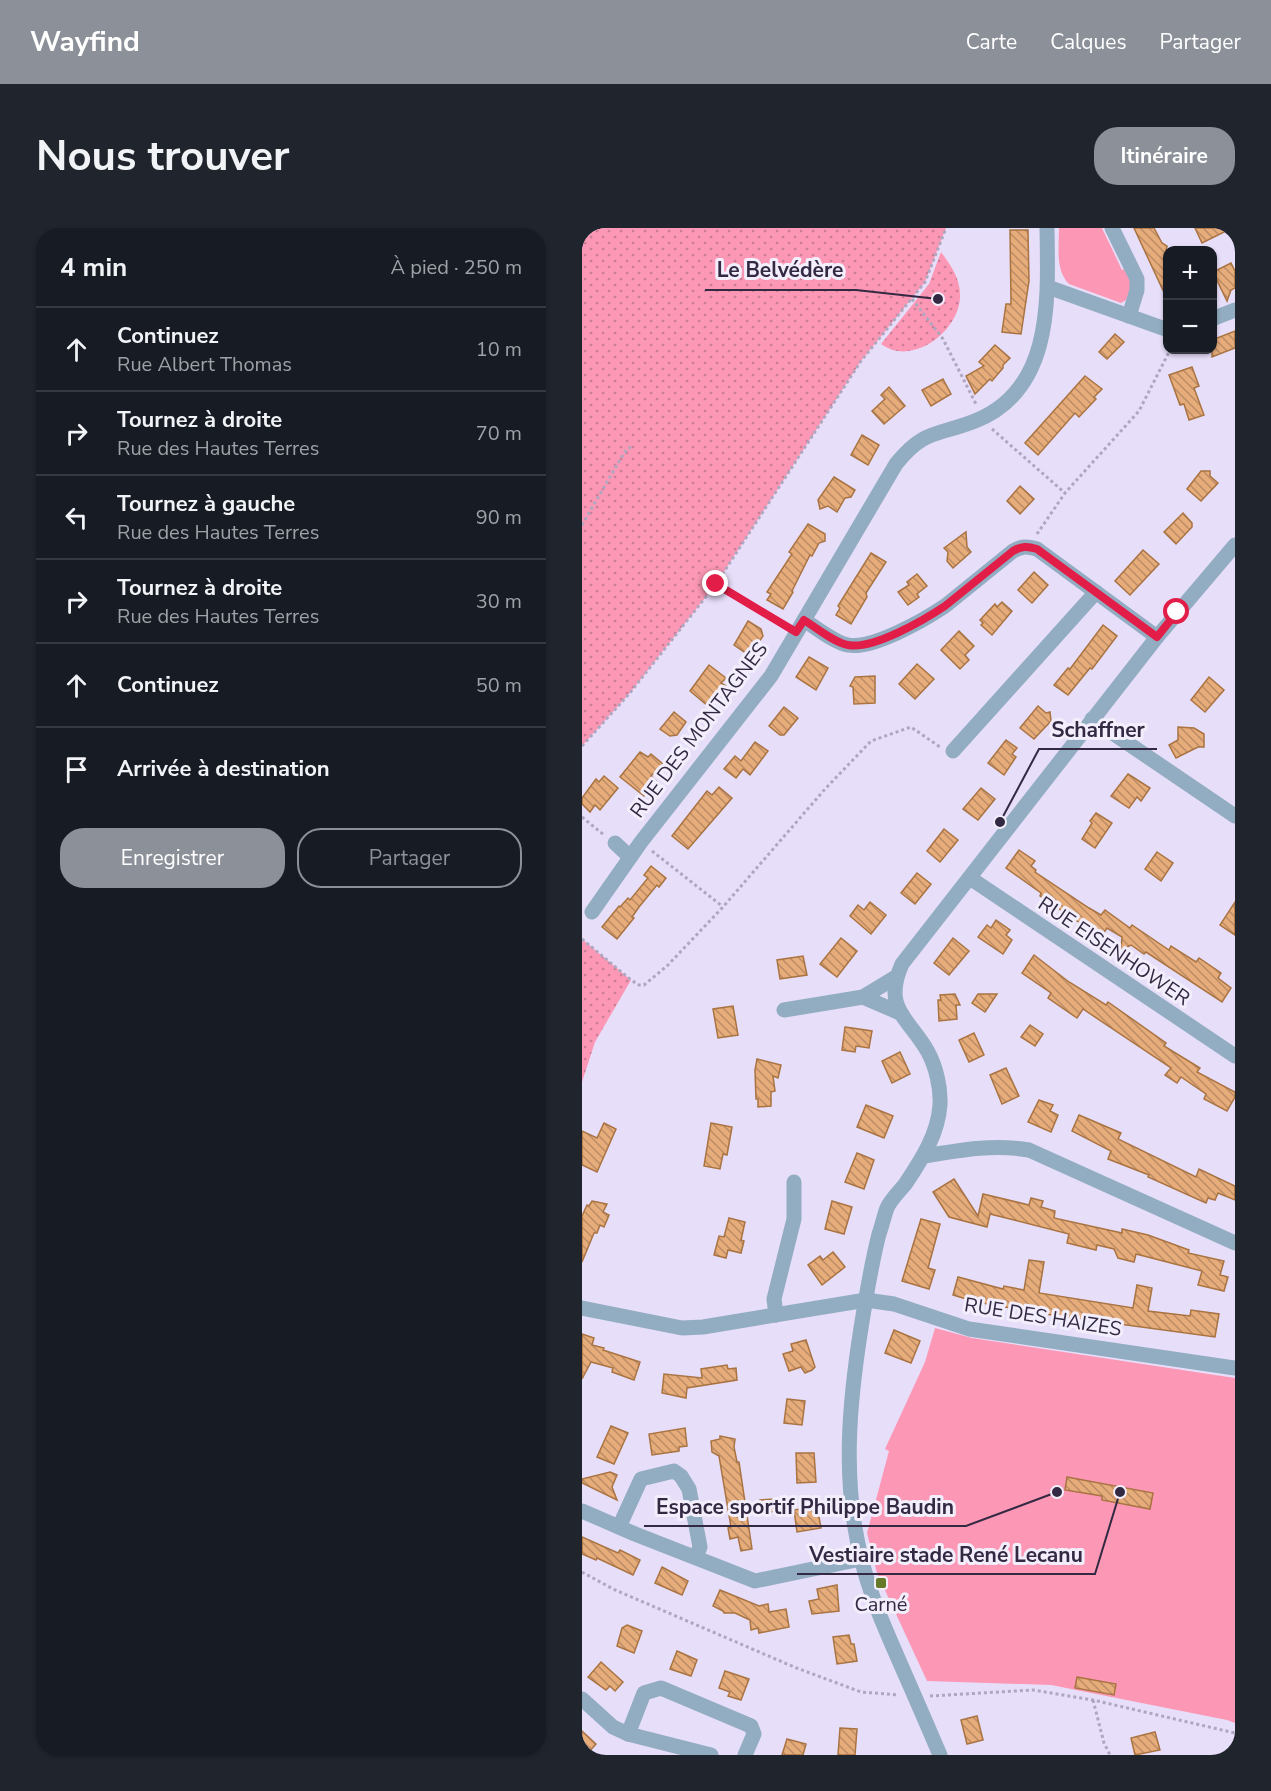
<!DOCTYPE html>
<html lang="fr">
<meta charset="utf-8">
<style>
body{margin:0;font-family:"Nunito Sans",sans-serif;background:#20242c;color:#f1f3f6}
.controls{position:absolute;right:18px;top:18px;display:grid;overflow:hidden;border-radius:12px;box-shadow:0 2px 4px #0004}
.controls button{width:54px;height:54px;display:grid;place-items:center;padding:0;border:0;border-bottom:2px solid #363941;background:#171b24;color:#f1f3f6;font:30px sans-serif}
.stop{position:absolute;width:18px;height:18px;margin:-14px;border:4px solid #e11d48;border-radius:50%;background:#fff}
.stop.end{background:#e11d48;border-color:#fff;box-shadow:0 2px 6px #0008}
.list{margin:0;padding:0;list-style:none}
h2{display:flex;justify-content:space-between;align-items:center;height:78px;margin:0;padding:0 24px;font-size:26px}
h2 small{font-size:20px;font-weight:400;color:#9ea1a6}
.list li{display:grid;grid-template-columns:39px 1fr auto;gap:18px;align-items:center;box-sizing:border-box;height:84px;padding:0 24px;border-top:2px solid #363941}
.list b{display:block;font-size:22px;white-space:nowrap}
.list p{margin:0;font-size:20px;white-space:nowrap;color:#9ea1a6}
.list em{font-size:20px;font-style:normal;color:#9ea1a6}
.actions{display:flex;gap:12px;padding:18px 24px}
.actions a{flex:1;padding:14px 0;border:2px solid #8c9099;border-radius:24px;text-align:center;font-size:21px;color:#8c9099}
.actions .main{background:#8c9099;color:#fff}
.icon{flex:none;width:33px;height:33px;fill:none;stroke:currentColor;stroke-width:2;stroke-linecap:round;stroke-linejoin:round}
.map{position:relative;flex:none;width:653px;height:1527px;overflow:hidden;border-radius:24px}
header{display:flex;align-items:center;gap:36px;box-sizing:border-box;height:84px;padding:0 30px;background:#8c9099;color:#fff}
header strong{font-size:28px}
nav{display:flex;gap:33px;margin-inline-start:auto;font-size:21px}
.intro{display:flex;align-items:center;justify-content:space-between;box-sizing:border-box;height:144px;padding:0 36px}
h1{margin:0;font-size:42px}
.button{padding:15px 27px;border-radius:24px;background:#8c9099;color:#fff;font-size:21px;font-weight:700}
main{display:flex;gap:36px;padding:0 36px}
aside{flex:1;background:#171b24;border-radius:24px;box-shadow:0 2px 4px #0004}
.map>svg:first-child{display:block}
.grass{fill:url(#grass-dots)}
.green{fill:#fc98b5}
.building{fill:url(#building-back-hatch);stroke:#a97342;stroke-width:1.5}
.lines{fill:none;stroke-linecap:round;stroke-linejoin:round}
.path{stroke:#afa6c0;stroke-width:3;stroke-dasharray:3 3;stroke-linecap:butt}
.minor{stroke:#92adc2;stroke-width:15}
.route{stroke:#e11d48;stroke-width:8}
.poi-dot{fill:#657928;stroke:#f2eefb;stroke-width:2}
.labels{text-anchor:middle;dominant-baseline:central;stroke-width:6;stroke-linejoin:round;paint-order:stroke}
.street-label{font-size:20px;fill:#332943;stroke:#f2eefb}
.poi-label{font-size:20px;fill:#332943;stroke:#f2eefb}
.leader{fill:none;stroke:#332943;stroke-width:2}
.callout-dot{fill:#332943;stroke:#f2eefb;stroke-width:2}
.callout-label{font-size:21px;text-anchor:middle;font-weight:bold;fill:#332943;stroke:#f2eefb;stroke-width:6;stroke-linejoin:round;paint-order:stroke}
</style>
<header>
<strong>Wayfind</strong>
<nav><a>Carte</a><a>Calques</a><a>Partager</a></nav>
</header>
<div class="intro"><h1>Nous trouver</h1><a class="button">Itinéraire</a></div>
<main>
<aside>
<h2>4 min<small>À pied · 250 m</small></h2>
<ul class="list">
<li><svg class="icon" aria-label="ahead" viewBox="0 0 24 24"><path d="M12 20V5M6 11l6-6 6 6"/></svg><div><b>Continuez</b><p>Rue Albert Thomas</p></div><em>10 m</em></li>
<li><svg class="icon" aria-label="right" viewBox="0 0 24 24"><path d="M7 20v-9h11M14 6l5 5-5 5"/></svg><div><b>Tournez à droite</b><p>Rue des Hautes Terres</p></div><em>70 m</em></li>
<li><svg class="icon" aria-label="left" viewBox="0 0 24 24"><path d="M17 20v-9H6M10 6l-5 5 5 5"/></svg><div><b>Tournez à gauche</b><p>Rue des Hautes Terres</p></div><em>90 m</em></li>
<li><svg class="icon" aria-label="right" viewBox="0 0 24 24"><path d="M7 20v-9h11M14 6l5 5-5 5"/></svg><div><b>Tournez à droite</b><p>Rue des Hautes Terres</p></div><em>30 m</em></li>
<li><svg class="icon" aria-label="ahead" viewBox="0 0 24 24"><path d="M12 20V5M6 11l6-6 6 6"/></svg><div><b>Continuez</b></div><em>50 m</em></li>
<li><svg class="icon" aria-label="arrive" viewBox="0 0 24 24"><path d="M6 21V4h12l-3 4 3 4H6"/></svg><div><b>Arrivée à destination</b></div></li>
</ul>
<div class="actions"><a class="main">Enregistrer</a><a>Partager</a></div>
</aside>
<div class="map">
<svg width="653" height="1527" viewBox="0 0 653 1527">
<defs>
<pattern id="grass-dots" width="8" height="8" patternUnits="userSpaceOnUse" patternTransform="scale(1.5)"><rect width="8" height="8" fill="#fc98b5"/><path d="M2 2h.1M6 6h.1" fill="none" stroke="#cd7c95" stroke-width="1.8" stroke-linecap="round"/></pattern>
<pattern id="building-back-hatch" width="6" height="6" patternUnits="userSpaceOnUse" patternTransform="scale(1.5)"><rect width="6" height="6" fill="#e6ac7a"/><path d="M-1 5l2 2M0 0l6 6M5-1l2 2" fill="none" stroke="#bb8c66"/></pattern>
</defs>
<rect width="100%" height="100%" fill="#e7def9"/>
<!-- grass -->
<g class="grass">
<path d="M0,0h364l-21,54 -64,79 -145,223 -87,110 -47,52z"/>
<path d="M359,24c9,12 19,26 19,42 2,35 -47,74 -79,50l48,-60z"/>
<path d="M0,711l49,41 -36,62 -13,40z"/>
</g>
<!-- green -->
<g class="green">
<path d="M477,0h43l20,42 5,-2 6,15 -7,17 -5,3 -52,-19c-14,-14 -10,-37 -10,-56z"/>
<path d="M353,1100l37,10 263,40v345l-8,-3 -176,-35 -124,-4 -50,-108 -10,-40 22,-82 -4,-2 40,-87z"/>
</g>
<!-- building -->
<g class="building">
<path d="M552,0h20l8,15 5,3 -1,5 1,4v44z"/>
<path d="M613,0h37l-30,15z"/>
<path d="M428,2h18l1,51 -8,53 -19,-2 4,-28h5z"/>
<path d="M649,35l4,8v17l-4,2 -4,11 -14,-29z"/>
<path d="M653,103v17l-23,9v-17z"/>
<path d="M533,106l9,8 -17,17 -8,-7z"/>
<path d="M413,117l15,13 -7,7v3l-11,13 -2,-2 -15,15 -9,-18 18,-10 -5,-4z"/>
<path d="M610,139l7,19 -5,2 10,27 -15,5 -5,-16 -4,1 -11,-30z"/>
<path d="M503,148l17,13 -8,8 2,2 -17,18 -4,-4 -37,42 -13,-12z"/>
<path d="M361,151l8,15 -20,12 -9,-16z"/>
<path d="M307,159l16,19 -21,18 -12,-13 13,-12 -4,-4z"/>
<path d="M280,207l17,10 -11,20 -17,-10z"/>
<path d="M619,243h9v5l8,7 -17,18 -14,-12z"/>
<path d="M252,249l21,13 -4,7 -6,1 -8,14 -9,-6 -8,3 -2,-9z"/>
<path d="M438,258l14,13 -14,15 -13,-13z"/>
<path d="M601,285l9,10v4l-16,17 -12,-12z"/>
<path d="M226,296l17,10v7l-6,2 -7,13 -2,-1 -18,36 1,1 -10,17 -16,-9 4,-6 -4,-2 25,-38 -3,-2z"/>
<path d="M384,304l1,15 4,5 -18,16 -6,-7 1,-9 -4,-4z"/>
<path d="M561,322l16,14 -29,31 -15,-14z"/>
<path d="M289,325l15,9 -20,31 1,4 -16,27 -15,-9 4,-7 -2,-2z"/>
<path d="M452,344l14,13 -16,18 -14,-13z"/>
<path d="M335,346l10,12 -10,8 2,3 -11,8 -10,-13 11,-7 -2,-3z"/>
<path d="M420,374l10,9 -20,24 -11,-10 2,-2 -3,-3 15,-16 2,3z"/>
<path d="M166,393l13,8 2,7 -13,20 -16,-11z"/>
<path d="M521,397l14,11 -25,33 -2,-1 -22,27 -14,-10 14,-17 2,1z"/>
<path d="M377,403l15,15 -9,9 4,5 -9,9 -19,-19z"/>
<path d="M227,429l19,11 -12,22 -20,-13z"/>
<path d="M335,436l17,15 -19,20 -16,-15z"/>
<path d="M127,437l17,13 -5,5 5,3 -17,21 -19,-16z"/>
<path d="M293,448v27l-21,1 -1,-17 -3,-1 5,-9z"/>
<path d="M627,449l15,13 -19,22 -14,-12z"/>
<path d="M456,478l8,7 4,-1 1,9 -17,18 -14,-11z"/>
<path d="M202,479l14,11 -14,17h-4l-11,-9z"/>
<path d="M92,484l12,10 -9,13 -7,1 -10,-7z"/>
<path d="M596,499l16,1 10,6v13h-6l-22,11 -7,-13 9,-5z"/>
<path d="M424,512l11,8 -5,6 4,3 -12,18 -16,-12z"/>
<path d="M173,514l13,9 -18,24 -7,-6 -7,9 -12,-9 11,-13 6,5z"/>
<path d="M58,524l8,5 3,-3 12,10 -12,12 5,5 -12,15 -24,-19z"/>
<path d="M546,546l22,14 -9,13 -4,-4 -8,11 -18,-12z"/>
<path d="M22,548l14,12 -18,22 -5,-5 -5,7 -8,-8v-6l14,-19 3,3z"/>
<path d="M137,559l13,11 -44,51 -16,-13 35,-45 5,4z"/>
<path d="M399,560l14,11 -17,21 -15,-11z"/>
<path d="M514,585l16,10 -17,25 -13,-9 10,-16 -2,-2z"/>
<path d="M362,601l14,11 -18,22 -13,-11z"/>
<path d="M437,622l16,11 -4,5 5,4 -1,2 54,36 12,7 4,-5 25,18 2,-3 37,25 2,-4 25,16 3,-4 22,15 -3,5 13,10 -9,14 -76,-50 -2,2 -13,-9 -10,5 1,-13 -15,-9 -6,9 -61,-41 1,-3 -35,-25z"/>
<path d="M575,624l16,11 -12,18 -16,-12z"/>
<path d="M69,638l15,12 -7,9 -2,-2 -18,22 -7,10 2,1 -17,21 -15,-12 17,-21 1,1 8,-9 2,2 18,-22 -4,-3z"/>
<path d="M335,645l14,11 -16,20 -14,-11z"/>
<path d="M288,674l16,13 -15,19 -21,-18 8,-11 6,5z"/>
<path d="M653,674v33l-15,-10z"/>
<path d="M414,692l14,10 -4,5 6,5 -9,14 -25,-17 9,-12 4,3z"/>
<path d="M259,710l16,13 -20,26 -17,-13z"/>
<path d="M371,710l16,13 -20,24 -15,-12z"/>
<path d="M452,727l35,27 37,23 2,-3 58,41 -2,3 36,22 -3,4 38,20v5l-8,14 -23,-12 2,-5 -25,-17 -4,6 -12,-8 6,-7 -88,-59 -6,9 -29,-20 3,-5 -29,-20z"/>
<path d="M221,728l4,19 -27,4 -3,-19z"/>
<path d="M373,766l5,11h-4l1,14 -18,2 -1,-21h3l-1,-5z"/>
<path d="M396,766h19l-12,18 -13,-9z"/>
<path d="M151,778l5,29 -20,3 -5,-29z"/>
<path d="M448,797l13,9 -8,12 -14,-9z"/>
<path d="M263,799l27,4 -3,17 -13,-2 -1,6 -13,-2z"/>
<path d="M392,805l10,22 -15,7 -10,-22z"/>
<path d="M318,824l10,22 -18,9 -10,-22z"/>
<path d="M175,831l24,6 -3,13 -5,-2 2,15 -4,1v14l-13,1v-8h-2l-1,-29z"/>
<path d="M424,840l13,28 -17,8 -12,-29z"/>
<path d="M457,872l14,5 -3,6 8,4 -7,17 -23,-10z"/>
<path d="M284,877l27,11 -9,22 -27,-11z"/>
<path d="M497,887l42,18 -3,6 78,38 3,-8 36,17v14l-17,-7 -3,7 -7,-2 -2,5 -58,-26 1,-2 -41,-16 3,-8 -39,-20z"/>
<path d="M22,895l12,6 -19,43 -15,-7v-34l15,7z"/>
<path d="M129,895l21,4 -5,28 -4,-1 -3,15 -16,-3z"/>
<path d="M275,925l17,7 -10,29 -19,-7z"/>
<path d="M372,951l24,37 5,-22 46,11 2,-7 12,3 -2,6 14,4 -1,7 68,15v-4l26,6 41,15 -1,3 36,8 -4,14 8,2 -4,14 -26,-6 4,-14 -66,-17 -2,8 -16,-4 -4,-9 -17,-4 -1,5 -29,-7 2,-9 -79,-20 -3,13 -38,-10 -16,-25z"/>
<path d="M10,973l15,3 -4,8 6,3 -5,12 -4,-2 -3,8h-3l-12,29v-46l5,-11 2,1z"/>
<path d="M250,973l20,6 -8,27 -19,-5z"/>
<path d="M147,990l16,4 -4,18 3,1 -3,12 -13,-3 -2,8 -12,-3 5,-19 5,1z"/>
<path d="M339,991l19,5 -12,44 7,2 -6,19 -27,-8z"/>
<path d="M251,1024l12,15 -23,18 -14,-20 12,-9 3,4z"/>
<path d="M447,1032l15,2 -5,31 94,15 4,-23 15,3 -4,23 42,5 1,-6 28,4 -4,23 -170,-23 -69,-12 -23,-7 5,-18 45,12 1,-3 20,4z"/>
<path d="M312,1102l26,11 -9,22 -26,-10z"/>
<path d="M0,1106l12,4 -2,7 12,3 -1,2 37,12 -6,18 -22,-8 1,-4 -22,-6 -9,17z"/>
<path d="M224,1112l9,27 -3,3 -7,3 -4,-6 -12,4 -6,-17 10,-3 -2,-7z"/>
<path d="M145,1137l1,4 8,-1 1,12 -50,8 -1,10 -24,-5 2,-19 38,4 -1,-9z"/>
<path d="M205,1171l18,2 -3,24 -18,-2z"/>
<path d="M29,1198l17,7 -14,31 -17,-7z"/>
<path d="M103,1200l2,18 -8,1v4l-27,4 -3,-21z"/>
<path d="M138,1208l15,3 -1,8 3,15h2l13,87 -11,2 -3,-14 -8,2 -2,-11 3,-1 -12,-71 -7,-4 -1,-11 9,-2z"/>
<path d="M214,1225h18l2,29 -19,1z"/>
<path d="M28,1244l7,3 -5,12 5,13 -35,-17v-4z"/>
<path d="M485,1249l86,16 -3,16 -48,-9v-4l-37,-6z"/>
<path d="M193,1271l1,12 -16,3v-14z"/>
<path d="M235,1278l4,22 -24,4 -3,-22z"/>
<path d="M0,1309l36,16 2,-3 20,10 -7,15 -36,-17 -1,2 -14,-6z"/>
<path d="M80,1339l26,14 -6,14 -27,-12z"/>
<path d="M255,1357l2,26 -27,3 -3,-13 10,-2 -2,-10z"/>
<path d="M138,1362l39,16 9,-2 1,8 17,-3 3,18 -30,6 -1,-5 -7,2 -1,-10 -15,-7h-11l-1,-2 -10,-5z"/>
<path d="M45,1397l15,6 -8,22 -17,-7 5,-18z"/>
<path d="M267,1407l2,9h3l3,17 -20,3 -4,-27z"/>
<path d="M95,1423l20,9 -6,16 -21,-7z"/>
<path d="M19,1434l22,20 -8,9 -5,-5 -4,4 -18,-13z"/>
<path d="M143,1443l24,8 -8,21 -13,-4 2,-4 -11,-4z"/>
<path d="M495,1449l39,7 -2,11 -39,-7z"/>
<path d="M395,1488l6,24 -16,4 -6,-24z"/>
<path d="M258,1500l17,1 -2,26h-17z"/>
<path d="M0,1503l14,13 -10,11h-4z"/>
<path d="M573,1504l5,18 -25,5 -4,-17z"/>
<path d="M205,1511l19,5 -3,11h-21z"/>
</g>
<g class="lines">
<!-- path -->
<g class="path">
<path d="M330,71l31,40 34,67"/>
<path d="M410,201l73,64"/>
<path d="M0,297l39,-67 6,-9 6,-3"/>
<path d="M455,306l28,-41 74,-82 31,-61"/>
<path d="M134,356l68,41"/>
<path d="M0,518l47,-52 87,-110 145,-223 64,-79 21,-54"/>
<path d="M0,589l22,18"/>
<path d="M70,623l70,55"/>
<path d="M0,711l49,41 8,5h5l23,-19 56,-59 102,-118 46,-48 40,-14 29,20"/>
<path d="M0,1344l31,17 181,78 67,25 38,3"/>
<path d="M348,1468l103,-6 60,10 142,33"/>
<path d="M511,1472l11,43 6,12"/>
</g>
<!-- minor -->
<g class="minor">
<path d="M530,0l25,51v11l-8,26"/>
<path d="M466,59l120,43"/>
<path d="M630,91l23,-9"/>
<path d="M222,392c11,7 31,23 44,25 24,5 76,-25 97,-39l68,-55c9,-5 14,-5 24,-2l120,88"/>
<path d="M510,491l143,97"/>
<path d="M371,523l143,-159"/>
<path d="M33,615l15,14"/>
<path d="M388,650l265,178"/>
<path d="M10,684l49,-70 130,-166 125,-212c28,-35 41,-28 79,-43 79,-31 73,-123 72,-193"/>
<path d="M281,769l37,16"/>
<path d="M202,782l79,-13 33,-20"/>
<path d="M342,928c37,-6 68,-12 105,-6l206,93"/>
<path d="M0,1080l100,20 21,-1 163,-27 28,4 75,25 266,39"/>
<path d="M194,1087l-2,-16 20,-80v-37"/>
<path d="M0,1283l53,23 120,47 106,-22"/>
<path d="M37,1299l22,-48 33,-8 7,5 8,13 11,58 -4,10"/>
<path d="M0,1471l31,28 15,7 83,21"/>
<path d="M46,1506l16,-41 17,-5 90,38 3,8 -9,21"/>
<path d="M358,1527c-12,-28 -24,-56 -36,-83 -16,-37 -34,-75 -43,-115 -19,-76 -12,-153 0,-229 5,-31 10,-63 18,-94 3,-8 5,-18 8,-26 4,-9 13,-17 19,-25 16,-24 32,-49 34,-78 1,-17 -4,-38 -12,-53 -19,-34 -46,-43 -26,-88l255,-327 78,-92"/>
</g>
</g>
<g class="lines">
<!-- route -->
<path class="route" d="M134,356l80,48 8,-12c11,7 31,23 44,25 25,5 76,-25 97,-39l68,-55c9,-5 14,-5 24,-2l120,88 20,-25"/>
</g>
<!-- markers -->
<rect class="poi-dot" x="293" y="1349" width="12" height="12" rx="3"/>
<g class="labels">
<!-- street labels -->
<g class="street-label">
<text transform="translate(117 502) rotate(-53)">RUE DES MONTAGNES</text>
<text transform="translate(532 723) rotate(34)">RUE EISENHOWER</text>
<text transform="translate(461 1089) rotate(9)">RUE DES HAIZES</text>
</g>
<!-- poi labels -->
<g class="poi-label">
<text x="299" y="1376">Carné</text>
</g>
</g>
<!-- callouts -->
<path class="leader" d="M356 71L274 62H123M418 594L457 521H575M475 1264L384 1298H62M538 1264L513 1346H215"/>
<g class="callout-dot">
<circle cx="356" cy="71" r="6"/>
<circle cx="418" cy="594" r="6"/>
<circle cx="475" cy="1264" r="6"/>
<circle cx="538" cy="1264" r="6"/>
</g>
<g class="callout-label">
<text x="198" y="49">Le Belvédère</text>
<text x="516" y="509">Schaffner</text>
<text x="223" y="1286">Espace sportif Philippe Baudin</text>
<text x="364" y="1334">Vestiaire stade René Lecanu</text>
</g>
</svg>
<div class="controls">
<button>+</button>
<button>−</button>
</div>
<div class="stop" style="left:595px;top:384px"></div>
<div class="stop end" style="left:134px;top:356px"></div>
</div>
</main>
